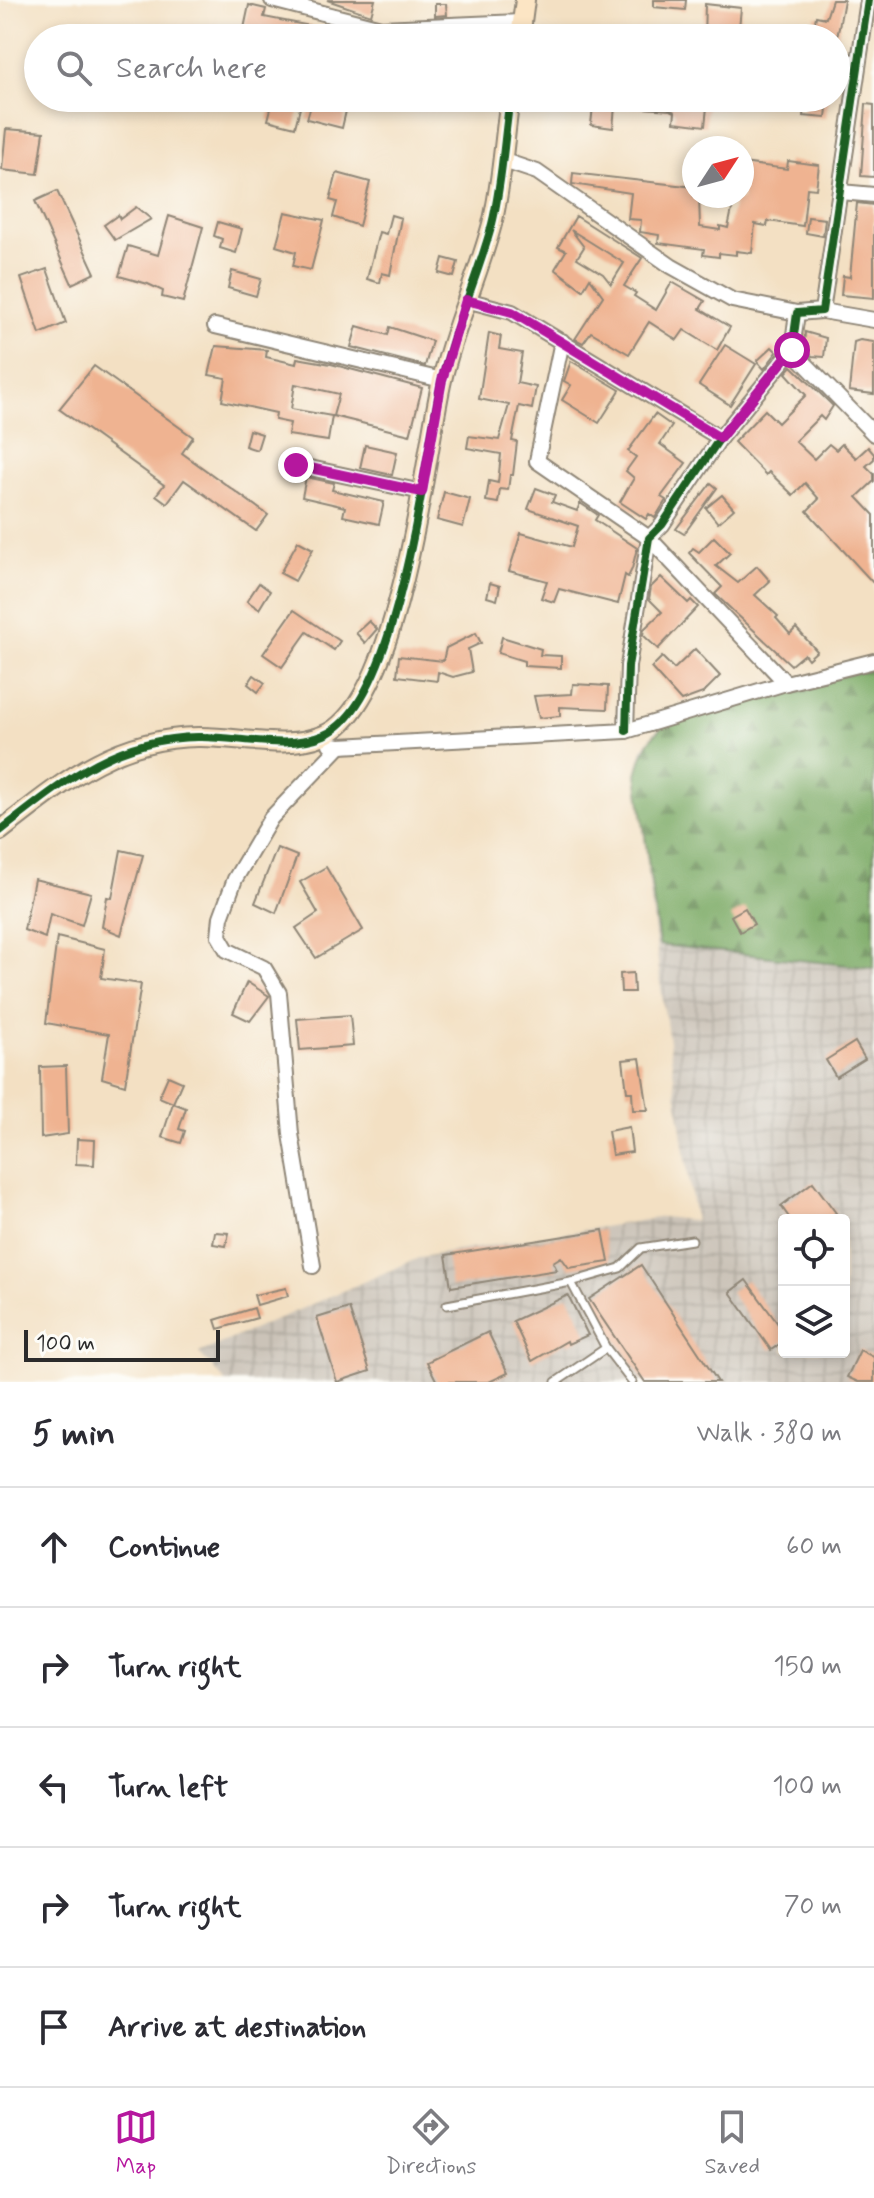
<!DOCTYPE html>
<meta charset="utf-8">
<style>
body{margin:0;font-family:Mynerve,sans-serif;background:#f2f2f3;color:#2b2b33}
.controls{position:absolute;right:24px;bottom:24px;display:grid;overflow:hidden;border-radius:8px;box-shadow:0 4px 12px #0003}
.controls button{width:72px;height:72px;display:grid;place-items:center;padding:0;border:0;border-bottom:2px solid #e1e1e2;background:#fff;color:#2b2b33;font:40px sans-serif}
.compass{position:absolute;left:682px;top:136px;width:72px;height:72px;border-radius:50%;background:#fff;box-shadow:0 4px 12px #0003;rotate:54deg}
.scale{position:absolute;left:24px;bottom:20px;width:196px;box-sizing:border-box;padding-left:8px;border:4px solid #2b2b2b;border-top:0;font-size:22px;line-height:28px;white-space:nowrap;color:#2b2b2b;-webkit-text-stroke:6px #fdfcf7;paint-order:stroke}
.stop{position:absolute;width:24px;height:24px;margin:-18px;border:6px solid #b5179e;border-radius:50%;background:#fff}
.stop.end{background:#b5179e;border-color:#fff;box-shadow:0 2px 8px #0008}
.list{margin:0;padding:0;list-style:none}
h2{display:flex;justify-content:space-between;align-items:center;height:104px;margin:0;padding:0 32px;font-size:34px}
h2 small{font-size:26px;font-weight:400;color:#7c7c81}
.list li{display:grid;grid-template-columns:52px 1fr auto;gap:24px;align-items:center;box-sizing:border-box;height:120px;padding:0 32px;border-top:2px solid #e1e1e2}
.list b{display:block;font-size:30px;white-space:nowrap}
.list em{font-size:26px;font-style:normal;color:#7c7c81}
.icon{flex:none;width:44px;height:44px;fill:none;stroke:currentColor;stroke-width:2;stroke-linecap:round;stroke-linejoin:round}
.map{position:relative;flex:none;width:874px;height:1382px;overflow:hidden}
.search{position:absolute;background:#fff;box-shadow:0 4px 12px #0003;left:24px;right:24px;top:24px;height:88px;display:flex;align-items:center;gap:20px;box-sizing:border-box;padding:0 28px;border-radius:44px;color:#7c7c81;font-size:30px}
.sheet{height:704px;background:#fff}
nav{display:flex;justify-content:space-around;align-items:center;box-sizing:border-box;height:112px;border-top:2px solid #e1e1e2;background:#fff;font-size:22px;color:#7c7c81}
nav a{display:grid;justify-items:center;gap:4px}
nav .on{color:#b5179e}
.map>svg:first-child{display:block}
.industrial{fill:url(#industrial-grid);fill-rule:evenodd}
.forest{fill:url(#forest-firs);stroke:#526a46;stroke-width:2}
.building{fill:#efb391;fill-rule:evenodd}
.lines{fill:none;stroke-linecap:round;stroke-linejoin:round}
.lane-casing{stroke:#8f8677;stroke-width:11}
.street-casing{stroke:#8f8677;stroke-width:18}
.secondary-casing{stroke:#8f8677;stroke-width:22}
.lane{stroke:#fff;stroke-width:7}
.street{stroke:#fff;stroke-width:14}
.secondary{stroke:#fce5c4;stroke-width:18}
.cycleway-casing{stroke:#fdfcf7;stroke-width:13}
.cycleway{stroke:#1b5e20;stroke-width:8}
.route{stroke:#b5179e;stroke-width:10}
</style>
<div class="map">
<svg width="874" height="1382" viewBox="0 0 874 1382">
<defs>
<pattern id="industrial-grid" width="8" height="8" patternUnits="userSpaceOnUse" patternTransform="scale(2)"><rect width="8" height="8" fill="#cbc3b8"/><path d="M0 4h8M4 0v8" fill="none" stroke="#aea89e"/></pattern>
<pattern id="forest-firs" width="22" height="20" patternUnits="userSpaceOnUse" patternTransform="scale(2)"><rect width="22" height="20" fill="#78a862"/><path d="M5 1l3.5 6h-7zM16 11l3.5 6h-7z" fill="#638951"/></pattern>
</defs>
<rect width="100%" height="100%" fill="#fdfcf7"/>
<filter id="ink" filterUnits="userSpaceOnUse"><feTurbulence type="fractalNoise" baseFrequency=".0125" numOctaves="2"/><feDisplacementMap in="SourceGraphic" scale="16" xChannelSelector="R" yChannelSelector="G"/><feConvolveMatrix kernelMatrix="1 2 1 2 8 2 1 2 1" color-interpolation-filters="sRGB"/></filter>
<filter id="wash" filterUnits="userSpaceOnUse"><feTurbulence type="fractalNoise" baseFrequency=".006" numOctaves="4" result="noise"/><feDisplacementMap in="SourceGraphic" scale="32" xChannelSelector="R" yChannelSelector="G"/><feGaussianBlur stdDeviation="1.8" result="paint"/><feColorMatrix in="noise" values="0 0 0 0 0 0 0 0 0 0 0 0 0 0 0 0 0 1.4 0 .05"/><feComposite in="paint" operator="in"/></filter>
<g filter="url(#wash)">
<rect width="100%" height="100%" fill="#f3e0c3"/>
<!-- industrial -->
<path class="industrial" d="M874,668v714h-648l-27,-29 222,-96 242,-40 32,4 -35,-241 -23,-206 6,-25 13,-19zM784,1220h60v132h-60z"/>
<!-- forest -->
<path class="forest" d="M874,668v300l-215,-23 -22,-171c7,-27 14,-41 37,-56z"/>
<g id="blocks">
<!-- building -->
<g class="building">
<path d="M327,0h48l-4,15z"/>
<path d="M654,0h32l-1,10 -31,-3z"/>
<path d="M832,0h12l-7,38h-25l4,-22 10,2z"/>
<path d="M435,4h11l1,11 -12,1z"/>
<path d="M705,4l36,4 -3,30h-34z"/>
<path d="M249,5l17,4 -2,8 57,11 -2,10h-77z"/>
<path d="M313,98h36l-7,30 -35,-9z"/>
<path d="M603,98l79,3v-3h26l-3,28 -31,-4 1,-10 -4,-2 -56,-4 -2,22 -22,-3 2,-19h9z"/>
<path d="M805,98h23l-2,20 -23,-2z"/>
<path d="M273,101l27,7 -5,19 -27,-7z"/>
<path d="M866,104l8,1v72l-13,-1z"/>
<path d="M6,129l38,3 -6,42 -36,-4z"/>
<path d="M788,161l31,4 -3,24 -9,-1 -4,38 -35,-5 -1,5 -12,-2 -3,29 -16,-2v4l-17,-2v4l-16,-2 1,-6 -46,-6 1,-8 -19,-3 1,-12 -13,-1 3,-26 -59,-9 1,-11 121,14v9h5l1,31 20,3v-4l8,2 6,-28h8v-37l45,6z"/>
<path d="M337,173l33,9 -11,44 -26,-9 4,-15 -7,-2z"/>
<path d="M57,191l38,82 -23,11 -37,-83z"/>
<path d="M857,203l17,2v93l-33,-3 2,-19 7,1z"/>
<path d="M136,207l15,12 -36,21 -11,-15 14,-10 2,4z"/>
<path d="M285,212l39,8 -13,50 -18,-4 3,-14 -20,-6z"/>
<path d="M391,215l10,3 -11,57 -8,-2 -2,10 -13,-4 12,-47 7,2z"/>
<path d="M169,216l34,11 -20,75 -21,-5 1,-6 -15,-7 -29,-8 9,-30 30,9z"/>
<path d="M576,216l66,42 -18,28 12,7 -2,3 22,14 16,-28 33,19 -5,8 30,18 -13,23 -33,-20 -7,10 -28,-18 -20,32 -38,-22 -8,11 -8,-4 28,-43 -13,-18 -7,12 -28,-21 11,-18 -8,-4zM571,230l53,33 -13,21 -8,-10 -26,-16 7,-11z"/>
<path d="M808,217l17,2 -2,17 -17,-3z"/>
<path d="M218,222l24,7 -6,24 -16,-5 2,-9 -8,-3z"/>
<path d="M443,258l15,4 -4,15 -15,-4z"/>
<path d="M47,269l19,54 -26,11 -19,-56z"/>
<path d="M232,271l29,8 -5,17 -28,-8z"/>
<path d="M357,326l31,9 2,-8 42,14 -7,25 -74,-19z"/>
<path d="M805,332l21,6 -2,19 -12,-1 -8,-8z"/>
<path d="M489,333l12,3 -2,13 23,4 -5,30 19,4 -4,22 -13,-3 -7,35 5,1 -4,33h-3l-2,15 -8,-1 -2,14 -12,-2 3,-20 9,2 3,-29 -34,-6 2,-12 30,4 10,-35 -30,-6z"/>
<path d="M860,340l14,2v52l-25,-3 5,-49z"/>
<path d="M725,345l31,19 -26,41 -31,-20z"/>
<path d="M216,346l51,4 -1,7 30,7 1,-6 34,6 91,24 -12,47 -77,-19 6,-22 -44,-10 -4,25 41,7 -4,25 -40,-6 2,-12 -15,-3 1,-7 -54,-12 4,-23 -17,-3z"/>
<path d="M772,347l5,5 -13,17 -7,-8z"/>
<path d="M571,361l49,29 -21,33 -37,-23 9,-15 -7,-4z"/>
<path d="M94,366l99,71 -11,16 86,62 -12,16 -72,-51 -17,23 -11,-8 8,-10 -105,-76z"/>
<path d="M792,366l41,40 -9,14 -4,-4 -25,25 19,18 15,-15 7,6 6,-6 14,14 12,-11 6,7v5l-8,7 8,8v7l-17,16 17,18v69l-67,-73 12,-12 -14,-16 -12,12 -24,-23 -3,3 -32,-33 31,-32 13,13 28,-28 -20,-22z"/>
<path d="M655,414l17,12 -12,18 26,19 -25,34 5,3 -11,18 -6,-4 -3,5 -26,-17 14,-24 -8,-7 10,-14 -8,-6z"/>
<path d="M249,430l13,4 -5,16 -12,-4z"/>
<path d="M365,445l32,7 -5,23 -32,-7z"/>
<path d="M306,477l28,6 -2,7 52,12 -5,22 -36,-8 2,-9 -43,-10z"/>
<path d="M711,483l6,5 -33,46 -8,-5z"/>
<path d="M536,488l19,7 -3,7 25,9 3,-8 18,12 -3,5 42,28 -5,21 -4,8 -3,-2 -7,29 -59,-15 -5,13 -13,-4 6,-17 -38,-10 12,-38 51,14 6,-21 -50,-17z"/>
<path d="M444,492l26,7 -7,28 -26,-7z"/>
<path d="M722,495l12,14 -16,14 -12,-15z"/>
<path d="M714,537l16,16 -14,13 22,17 19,-17 13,15 -15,14 23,21 -2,2 14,16 6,-6 21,23 -9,8 -4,-5 -13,11 -76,-71 7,-7 -33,-34 4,-5 6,4z"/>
<path d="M298,541l15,8 -18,32 -15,-8z"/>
<path d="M661,577l27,26 3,-3 7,7 -40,42 -15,-14 1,-6 18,-17 -13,-13 2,-12z"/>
<path d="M259,583l11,8 -11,18 -12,-8z"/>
<path d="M490,583l10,3 -3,14 -10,-3z"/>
<path d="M294,610l46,31 -6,9 -27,-18 -25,35 -19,-13z"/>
<path d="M369,621l8,8 -12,14 -9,-10z"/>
<path d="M476,633l5,10 -13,6 4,23 -19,5 -15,-5 -1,9 -40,-5 2,-20 44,5 3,-13z"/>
<path d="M502,637l39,12 -1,6 21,1v12l-37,-2v-5l-26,-8z"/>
<path d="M695,649l25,27 -17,17 -22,8 -30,-33 11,-11 12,12z"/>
<path d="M254,675l11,8 -7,9 -10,-8z"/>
<path d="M573,684l35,2 -1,23 -47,-2v9l-21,2 -5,-22 38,-2z"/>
<path d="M277,848l20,8 -21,57 -21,-10z"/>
<path d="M121,850l22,5 -22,80 -19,-8 5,-30 5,1z"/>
<path d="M326,867l37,63 -47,28 -20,-30 22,-15 -18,-31z"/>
<path d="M34,879l57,14 -9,32 -32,-11 -5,24 -21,-8z"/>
<path d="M745,908l9,16 -14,8 -9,-16z"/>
<path d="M57,937l48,12 -4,29 40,6 -16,101 -23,-7 7,-44 -63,-11z"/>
<path d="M633,973l1,19h-13l-1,-18z"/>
<path d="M247,982l22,14 -19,25 -17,-8z"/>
<path d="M350,1015l3,31 -53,4 -3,-31z"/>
<path d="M855,1042l10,17 -29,18 -10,-17z"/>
<path d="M640,1058l8,52h-15l-1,-18h-5l-4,-32z"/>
<path d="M66,1066l2,68 -27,4 -1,-71z"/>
<path d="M168,1076l14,6 -9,21 -14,-6z"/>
<path d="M173,1103l13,5 -7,21 6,2 -4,12 -19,-6z"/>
<path d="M629,1127l3,25 -20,3 -4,-24z"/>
<path d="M77,1139l18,1 -1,25 -18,-1z"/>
<path d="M813,1182l23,31 -10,7h-35l-10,-14z"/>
<path d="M603,1230l6,32 -40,6 -8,-11 -8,5 4,8 -106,17 -5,-32z"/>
<path d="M215,1232l14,1 -3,13 -13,-2z"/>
<path d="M641,1265l77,117h-73l-56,-83z"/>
<path d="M746,1280l38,52v9l-13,9 -41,-58z"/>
<path d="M286,1288l2,8 -31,9 -3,-10z"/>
<path d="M568,1295l20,40 -20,9 -1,-3 -35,20 -19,-40z"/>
<path d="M254,1308l3,10 -39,11 -3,-9z"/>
<path d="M349,1308l21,63 -33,11 -20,-64z"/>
<path d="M488,1332l20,41 -19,9h-52l-10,-20z"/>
<path d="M860,1350l14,7v25h-16l-11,-5z"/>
</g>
</g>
</g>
<g filter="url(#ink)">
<use href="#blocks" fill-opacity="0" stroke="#8f8677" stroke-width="2"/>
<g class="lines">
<defs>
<g id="lane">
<path d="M571,1282l35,66 26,34"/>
<path d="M447,1305l124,-23 49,-14 21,-20 51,-8"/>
<path d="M556,1382l50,-34"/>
</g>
<g id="street">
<path d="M272,0l109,28 141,-6"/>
<path d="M836,61l22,1"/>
<path d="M501,160l36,12 134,94 61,34 65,13"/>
<path d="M841,192l33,3"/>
<path d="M466,300l46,12 208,126"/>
<path d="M822,311l52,9"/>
<path d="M215,326l227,54"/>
<path d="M562,341l-25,120 112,77 137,145"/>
<path d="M792,350l82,84"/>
<path d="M296,465l126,27"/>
<path d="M626,731l2,-65 21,-128 13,-13 58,-87 72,-88 5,-37 25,-2 46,-311"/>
<path d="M330,744l10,2 286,-15 160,-48 88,-22"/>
<path d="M313,1266l-22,-132 -12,-141 -15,-25 -37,-18 -8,-14 2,-19 14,-38 36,-61 69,-72"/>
</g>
<g id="secondary">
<path d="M520,38l5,-38"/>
<path d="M0,831c63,-49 114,-93 198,-94 40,-1 88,14 126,-2 77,-33 100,-278 118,-355 12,-53 36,-103 50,-156 10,-40 12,-85 18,-126"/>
</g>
</defs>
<!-- lane casing -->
<use href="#lane" class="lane-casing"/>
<!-- street casing -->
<use href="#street" class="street-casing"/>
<!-- secondary casing -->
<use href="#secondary" class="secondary-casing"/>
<!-- lane -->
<use href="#lane" class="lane"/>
<!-- street -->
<use href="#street" class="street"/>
<!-- secondary -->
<use href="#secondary" class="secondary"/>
<defs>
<g id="cycleway">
<path d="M626,731l2,-65 21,-128 13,-13 58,-87 72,-88 5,-37 25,-2 46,-311"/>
<path d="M0,831c63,-49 114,-93 198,-94 40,-1 88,14 126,-2 77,-33 100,-278 118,-355 12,-53 36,-103 50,-156 10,-40 12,-85 18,-126"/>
</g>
</defs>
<!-- cycleway casing -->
<use href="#cycleway" class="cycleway-casing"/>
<!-- cycleway -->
<use href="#cycleway" class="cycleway"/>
</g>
</g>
<g class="lines" filter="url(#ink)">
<!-- route -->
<path class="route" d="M296,465l126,27 20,-112 24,-80 46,12 208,126 72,-88"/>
</g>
</svg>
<div class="controls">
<button><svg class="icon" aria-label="locate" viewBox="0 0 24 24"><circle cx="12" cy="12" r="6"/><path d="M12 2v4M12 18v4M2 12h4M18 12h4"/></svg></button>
<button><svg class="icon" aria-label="layers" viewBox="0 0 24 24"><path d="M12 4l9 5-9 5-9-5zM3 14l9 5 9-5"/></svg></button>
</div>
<svg class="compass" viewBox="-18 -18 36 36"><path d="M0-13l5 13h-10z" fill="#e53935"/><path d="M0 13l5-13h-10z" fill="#7c7c81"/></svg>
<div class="scale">100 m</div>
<div class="stop" style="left:792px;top:350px"></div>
<div class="stop end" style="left:296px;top:465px"></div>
<div class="search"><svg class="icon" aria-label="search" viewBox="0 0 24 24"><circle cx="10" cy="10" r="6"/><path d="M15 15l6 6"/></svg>Search here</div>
</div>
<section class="sheet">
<h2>5 min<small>Walk · 380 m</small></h2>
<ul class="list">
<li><svg class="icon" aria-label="ahead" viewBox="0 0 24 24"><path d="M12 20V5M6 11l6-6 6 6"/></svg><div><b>Continue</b></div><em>60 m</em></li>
<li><svg class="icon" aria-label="right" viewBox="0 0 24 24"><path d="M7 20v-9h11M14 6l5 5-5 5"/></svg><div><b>Turn right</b></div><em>150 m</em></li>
<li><svg class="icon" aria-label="left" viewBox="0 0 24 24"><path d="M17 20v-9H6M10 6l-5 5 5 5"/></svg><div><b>Turn left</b></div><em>100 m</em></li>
<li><svg class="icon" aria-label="right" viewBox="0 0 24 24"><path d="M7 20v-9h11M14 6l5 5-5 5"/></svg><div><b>Turn right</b></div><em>70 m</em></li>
<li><svg class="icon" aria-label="arrive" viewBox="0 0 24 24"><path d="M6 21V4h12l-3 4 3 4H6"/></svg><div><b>Arrive at destination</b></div></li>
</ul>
</section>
<nav>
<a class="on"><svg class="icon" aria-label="map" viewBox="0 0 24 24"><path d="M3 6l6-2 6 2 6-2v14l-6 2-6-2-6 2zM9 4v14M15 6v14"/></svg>Map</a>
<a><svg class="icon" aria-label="directions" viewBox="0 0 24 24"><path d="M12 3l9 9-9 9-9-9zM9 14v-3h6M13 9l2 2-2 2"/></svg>Directions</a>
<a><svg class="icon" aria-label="saved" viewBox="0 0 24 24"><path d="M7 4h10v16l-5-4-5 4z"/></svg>Saved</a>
</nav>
